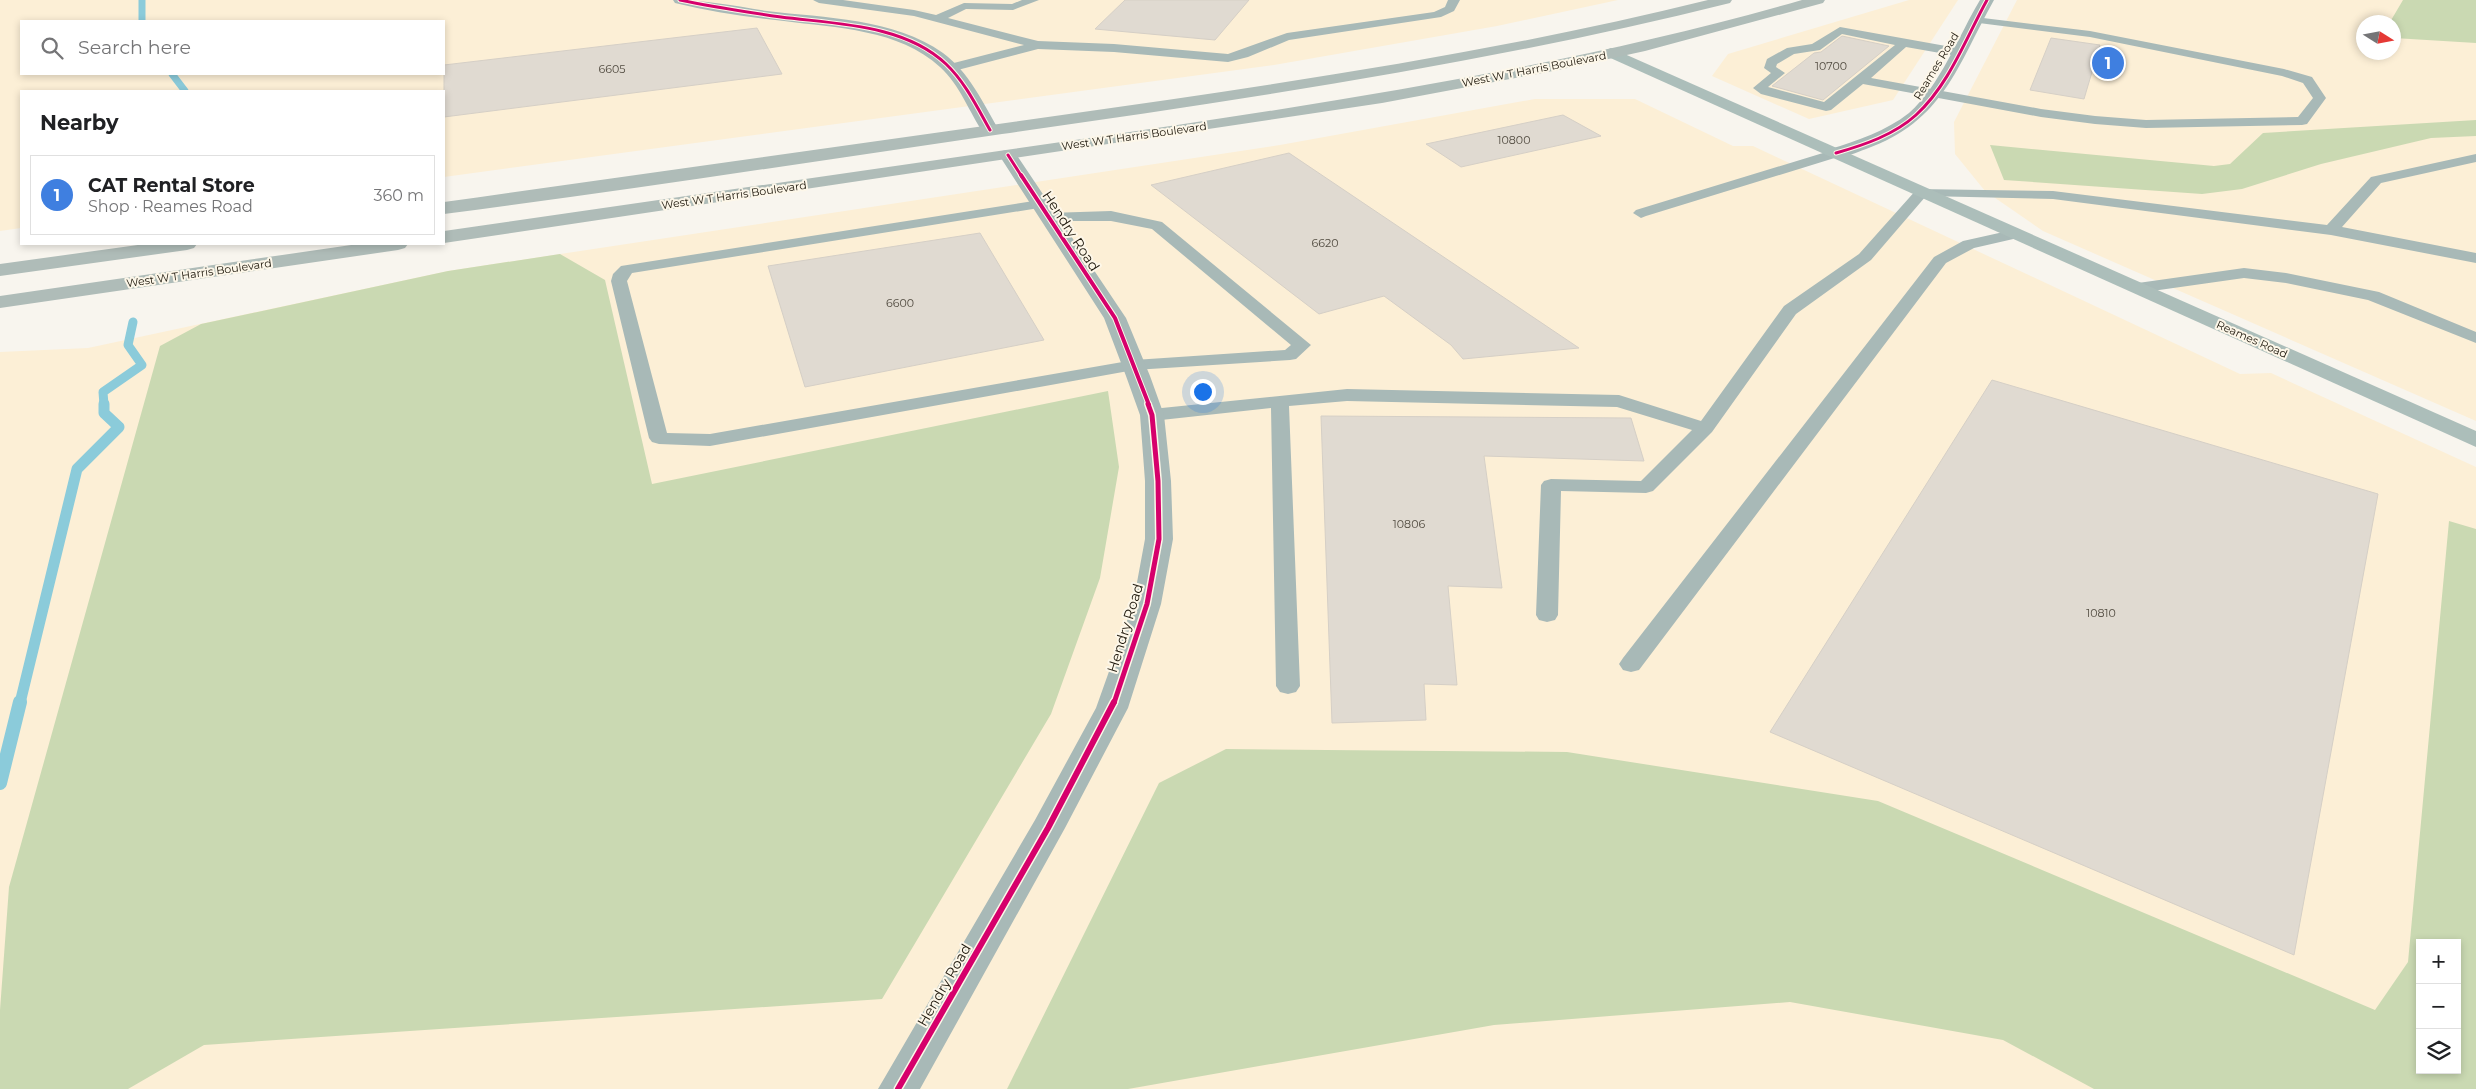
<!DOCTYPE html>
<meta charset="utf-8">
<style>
body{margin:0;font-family:Montserrat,sans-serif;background:#f6f6f6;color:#202124}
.controls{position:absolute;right:15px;bottom:15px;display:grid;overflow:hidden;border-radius:0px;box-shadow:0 2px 8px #0003}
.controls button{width:45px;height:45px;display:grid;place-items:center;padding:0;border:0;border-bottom:1px solid #e0e0e0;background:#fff;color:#202124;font:25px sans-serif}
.compass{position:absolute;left:2356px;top:15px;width:45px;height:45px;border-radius:50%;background:#fff;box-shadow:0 2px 8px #0003;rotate:101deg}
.you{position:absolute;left:1202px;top:391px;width:18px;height:18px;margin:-12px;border:4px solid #fff;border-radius:50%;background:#1a73e8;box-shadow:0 0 0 8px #1a73e833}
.badge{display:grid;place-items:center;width:32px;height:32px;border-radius:50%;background:#0f766e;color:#fff;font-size:16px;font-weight:700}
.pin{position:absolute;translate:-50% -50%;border:2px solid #fff;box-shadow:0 1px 5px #0006}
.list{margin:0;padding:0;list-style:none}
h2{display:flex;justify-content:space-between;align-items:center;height:65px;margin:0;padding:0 20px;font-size:21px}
h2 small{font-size:16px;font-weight:400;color:#757577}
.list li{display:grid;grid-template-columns:32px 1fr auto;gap:15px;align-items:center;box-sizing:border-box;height:80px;margin:0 10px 10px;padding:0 10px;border:1px solid #e0e0e0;border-radius:0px}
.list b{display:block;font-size:19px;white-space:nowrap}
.list p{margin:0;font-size:16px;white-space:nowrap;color:#757577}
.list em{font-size:16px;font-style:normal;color:#757577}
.icon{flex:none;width:28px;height:28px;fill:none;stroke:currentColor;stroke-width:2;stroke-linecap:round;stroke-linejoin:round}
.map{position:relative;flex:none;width:2476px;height:1089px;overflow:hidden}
.search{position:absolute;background:#fff;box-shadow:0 2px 8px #0003;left:20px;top:20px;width:425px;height:55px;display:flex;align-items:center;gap:12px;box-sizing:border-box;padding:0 18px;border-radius:0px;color:#757577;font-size:19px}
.panel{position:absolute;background:#fff;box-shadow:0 2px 8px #0003;left:20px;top:90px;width:425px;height:155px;border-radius:0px}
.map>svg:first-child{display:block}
.built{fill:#fcefd6;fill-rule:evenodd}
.forest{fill:#cad9b2;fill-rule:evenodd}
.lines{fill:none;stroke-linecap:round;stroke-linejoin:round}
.stream-far3{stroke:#8bcbda;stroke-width:7}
.stream-far2{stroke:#8bcbda;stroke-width:9}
.stream-far1{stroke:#8bcbda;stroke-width:11}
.stream{stroke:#8bcbda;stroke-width:14}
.building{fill:#e0dad1;stroke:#d5cfc6}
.service{fill:#a8b9b7;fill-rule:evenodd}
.minor{fill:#a8b9b7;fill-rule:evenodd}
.secondary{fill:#acbeba;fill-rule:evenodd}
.primary{fill:#afbcb8;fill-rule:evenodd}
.cycleway-far3-casing{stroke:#fdf7e9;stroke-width:5}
.cycleway-far2-casing{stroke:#fdf7e9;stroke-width:6}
.cycleway-far1-casing{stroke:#fdf7e9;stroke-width:8}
.cycleway-casing{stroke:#fdf7e9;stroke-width:9}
.cycleway-far3{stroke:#d6006c;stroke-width:3}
.cycleway-far2{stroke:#d6006c;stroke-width:4}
.cycleway-far1{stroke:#d6006c;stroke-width:5}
.cycleway{stroke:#d6006c;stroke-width:6}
.labels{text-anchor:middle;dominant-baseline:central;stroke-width:4;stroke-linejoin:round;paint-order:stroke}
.number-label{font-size:11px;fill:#514b40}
.far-street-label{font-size:11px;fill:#1d170b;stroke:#fdf7e9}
.street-label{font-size:14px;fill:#1d170b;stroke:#fdf7e9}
</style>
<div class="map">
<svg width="2476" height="1089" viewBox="0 0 2476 1089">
<rect width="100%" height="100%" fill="#f8f5ee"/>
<!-- built -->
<g class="built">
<path d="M0,0h1618l-121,26 -223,39 -830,112v-86h-423v137l-21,3zM21,21h423v53h-423z"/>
<path d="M1909,0h49l-65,100 -84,19 -97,-43 16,-22z"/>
<path d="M2017,0h459v421l-433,-190 -58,-40 -30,-37 -1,-32zM2364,22h30v30h-30z"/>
<path d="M1535,99h100l98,47h20l487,228 31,-1 205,94v622h-2476v-737l88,-4 360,-77 832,-126zM2420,943h37v127h-37z"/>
</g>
<!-- forest -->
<g class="forest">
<path d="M2403,0h73v43l-82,-5v-16h-4z"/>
<path d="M2476,120v16l-45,2 -110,26 -79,25 -40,5 -198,-14 -14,-35 224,21 16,-2 33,-31z"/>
<path d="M560,254l45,26 47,204 456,-93 11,76 -19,111 -49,136 -169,285 -678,46 -76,44h-128v-79l9,-123 151,-541 41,-22 247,-53z"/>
<path d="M2449,521l27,8v560h-382l-91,-49 -213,-38 -296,23 -366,64h-121l152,-306 67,-34 341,3 311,49 497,209 33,-48zM2420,943h37v127h-37z"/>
</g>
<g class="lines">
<!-- stream-far3 -->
<g class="stream-far3">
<path d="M142,0v21"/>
<path d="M172,74l13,17"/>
</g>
<!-- stream-far2 -->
<path class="stream-far2" d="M104,405l-1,-13 39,-27 -14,-20 5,-23"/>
<!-- stream-far1 -->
<path class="stream-far1" d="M20,703l57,-234 42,-42 -15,-14v-9"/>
<!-- stream -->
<path class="stream" d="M0,783l20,-81"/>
</g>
<!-- building -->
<g class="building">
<path d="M1125,0h124l-34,40 -120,-11z"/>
<path d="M757,28l25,46 -338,43v-52z"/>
<path d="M1842,36l47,10 -66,54 -51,-14 42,-33 7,-1z"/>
<path d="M2051,38l49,7 -16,54 -54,-9z"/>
<path d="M1563,115l38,21 -140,31 -35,-23z"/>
<path d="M1289,153l290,195 -116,11 -12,-14 -67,-49 -65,18 -168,-129z"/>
<path d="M980,233l64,107 -239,47 -37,-121z"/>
<path d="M1992,380l386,114 -84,461 -524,-223z"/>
<path d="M1321,416l310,2 13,43 -160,-5 18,132 -54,-2 9,99 -33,-1 2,36 -94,3z"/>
</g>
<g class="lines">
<!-- service -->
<g class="service">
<path d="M813,0h30l71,10 22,5 28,-12 48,1 10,-4h17l-26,10 -47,-1 -18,9 90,23 76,3 114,10 59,-21 147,-21 11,-5 3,-7h12l-6,11 -13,6 -152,23 -41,17 -20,5 -114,-10 -76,-3 -88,23 -4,-1 -2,-3 2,-3 78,-20 -110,-29 -95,-13z"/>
<path d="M1975,17l115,14 194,38 28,8 14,21 -19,26 -5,1 -156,3 -51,-4 -54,-7 -178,-33 -32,26 -5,1 -65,-17 -8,-6 18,-15 -7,-5 3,-9 20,-11 25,-4 28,-17 117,21 6,4 -6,4 -51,-9 -35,31 170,31 54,7 51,4 152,-3 15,-19 -10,-15 -21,-7 -192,-39 -119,-15v-4zM1842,34l53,11 -71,57 -56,-15 17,-14 -9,-6 1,-3 17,-10 26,-4z"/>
<path d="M1836,149l7,4 -2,3 -195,60 -5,2 -8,-5 3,-3z"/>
<path d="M2476,154v8l-95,21 -39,44 134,26v10l-145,-28 -278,-36 -127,-3 -55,64 -75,54 -84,118 -59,59 -7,2 -85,-2 -3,124 -3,5 -8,2 -8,-2 -3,-5 5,-130 3,-4 7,-2 90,2 51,-51 -75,-23 -270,-6 -58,5 11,280 -4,6 -8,2 -8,-2 -4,-6 -5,-278 -119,13 -7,-2 -2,-4 2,-4 7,-2 195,-20 272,6 82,26 83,-115 75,-52 58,-65 136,2 274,34 44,-48z"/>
<path d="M1040,200l5,1 2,3 -2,3 -413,66 -5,8 40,152 43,1 424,-74 151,-10 6,-5 -139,-116 -41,-8h-67l-3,-3 3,-3 5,-2 62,-2 51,11 149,123 -15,14 -6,1 -156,10 -424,76 -51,-2 -7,-2 -3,-4 -38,-157 2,-7 8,-8z"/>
<path d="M2017,229l8,5 -3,3 -48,11 -28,15 -307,407 -8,2 -8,-2 -4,-6 4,-6 311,-401 29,-16z"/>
<path d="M2244,268l42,5 93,19 97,40v11l-108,-43 -82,-17 -42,-5 -106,15 -6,-2 -2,-3 2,-3 6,-2z"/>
</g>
<!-- minor -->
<g class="minor">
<path d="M673,0c32,0 63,6 94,11 58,7 127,7 176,42 26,19 40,50 56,77l-3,4h-12c-15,-22 -24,-49 -44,-67 -41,-38 -104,-39 -156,-46 -36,-4 -73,-9 -109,-18z"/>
<path d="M1980,0h14c-37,66 -50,121 -128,149 -11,4 -25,11 -36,8l-3,-4 3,-4c27,-8 56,-18 79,-36 31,-27 50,-78 71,-113z"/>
<path d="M1008,150l6,1 112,167 24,58 14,39 7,66 2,58 -12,65 -33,104 -63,120 -145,261h-42l157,-269 61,-112 37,-104 12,-65v-58l-5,-66 -14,-39 -22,-58 -105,-163 3,-4z"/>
</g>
<!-- secondary -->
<path class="secondary" d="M1611,48l865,383v16l-870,-391 -3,-3 3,-3z"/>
<!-- primary -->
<g class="primary">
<path d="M1708,0h24l-2,3c-240,60 -484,96 -728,131 -186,27 -372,56 -558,80v-12c206,-29 412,-58 618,-87 217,-31 433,-62 646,-115z"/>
<path d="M1802,0h23l-2,3 -178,48 -87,19 -176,33 -938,140v-12c215,-31 430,-62 645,-93 240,-35 479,-71 713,-138z"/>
<path d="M145,244h52l-3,4 -7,2 -187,26v-12z"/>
<path d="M358,244h50l-3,4 -7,2 -398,58v-12z"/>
</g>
<defs>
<g id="cycleway-far3">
<path d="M680,0c33,7 67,12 101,17 54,7 123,7 165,47 19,18 31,43 44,66"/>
<path d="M1836,153c28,-8 58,-18 80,-38 33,-30 50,-77 71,-115"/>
<path d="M1008,155l14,22"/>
</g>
<path id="cycleway-far2" d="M1021,175l94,143 34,87"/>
<path id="cycleway-far1" d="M1114,703l33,-99 12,-65 -1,-58 -6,-66 -4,-11"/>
<path id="cycleway" d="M898,1089l150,-261 66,-126"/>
</defs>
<!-- cycleway-far3 casing -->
<use href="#cycleway-far3" class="cycleway-far3-casing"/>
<!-- cycleway-far2 casing -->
<use href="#cycleway-far2" class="cycleway-far2-casing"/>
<!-- cycleway-far1 casing -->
<use href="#cycleway-far1" class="cycleway-far1-casing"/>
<!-- cycleway casing -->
<use href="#cycleway" class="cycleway-casing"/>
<!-- cycleway-far3 -->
<use href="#cycleway-far3" class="cycleway-far3"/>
<!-- cycleway-far2 -->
<use href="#cycleway-far2" class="cycleway-far2"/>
<!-- cycleway-far1 -->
<use href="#cycleway-far1" class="cycleway-far1"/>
<!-- cycleway -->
<use href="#cycleway" class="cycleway"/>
</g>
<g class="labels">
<!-- number labels -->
<g class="number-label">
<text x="1831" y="66">10700</text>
<text x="612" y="69">6605</text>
<text x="1514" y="140">10800</text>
<text x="1325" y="243">6620</text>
<text x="900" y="303">6600</text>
<text x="1409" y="524">10806</text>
<text x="2101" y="613">10810</text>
</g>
<!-- far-street labels -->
<g class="far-street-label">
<text transform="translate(1936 66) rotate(-59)">Reames Road</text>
<text transform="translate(1534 69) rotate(-11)">West W T Harris Boulevard</text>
<text transform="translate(1134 136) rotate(-8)">West W T Harris Boulevard</text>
<text transform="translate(734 195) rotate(-8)">West W T Harris Boulevard</text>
<text transform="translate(199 273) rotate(-8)">West W T Harris Boulevard</text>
<text transform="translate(2252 339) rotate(24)">Reames Road</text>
</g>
<!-- street labels -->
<g class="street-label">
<text transform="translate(1071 231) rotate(57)">Hendry Road</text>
<text transform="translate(1125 628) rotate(-73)">Hendry Road</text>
<text transform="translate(944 985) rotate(-60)">Hendry Road</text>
</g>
</g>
</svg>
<div class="controls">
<button>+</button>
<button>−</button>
<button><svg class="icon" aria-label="layers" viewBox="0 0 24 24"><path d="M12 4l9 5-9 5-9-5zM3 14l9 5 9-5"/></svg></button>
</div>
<svg class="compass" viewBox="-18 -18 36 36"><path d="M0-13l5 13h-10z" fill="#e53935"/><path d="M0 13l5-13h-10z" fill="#757577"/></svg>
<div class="you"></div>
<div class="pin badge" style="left:2108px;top:63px;background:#3f7fe0">1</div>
<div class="search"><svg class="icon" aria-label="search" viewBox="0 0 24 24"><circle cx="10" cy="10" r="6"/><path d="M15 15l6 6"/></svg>Search here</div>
<section class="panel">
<h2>Nearby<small></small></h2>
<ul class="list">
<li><span class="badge" style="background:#3f7fe0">1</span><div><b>CAT Rental Store</b><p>Shop · Reames Road</p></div><em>360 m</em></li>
</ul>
</section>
</div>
